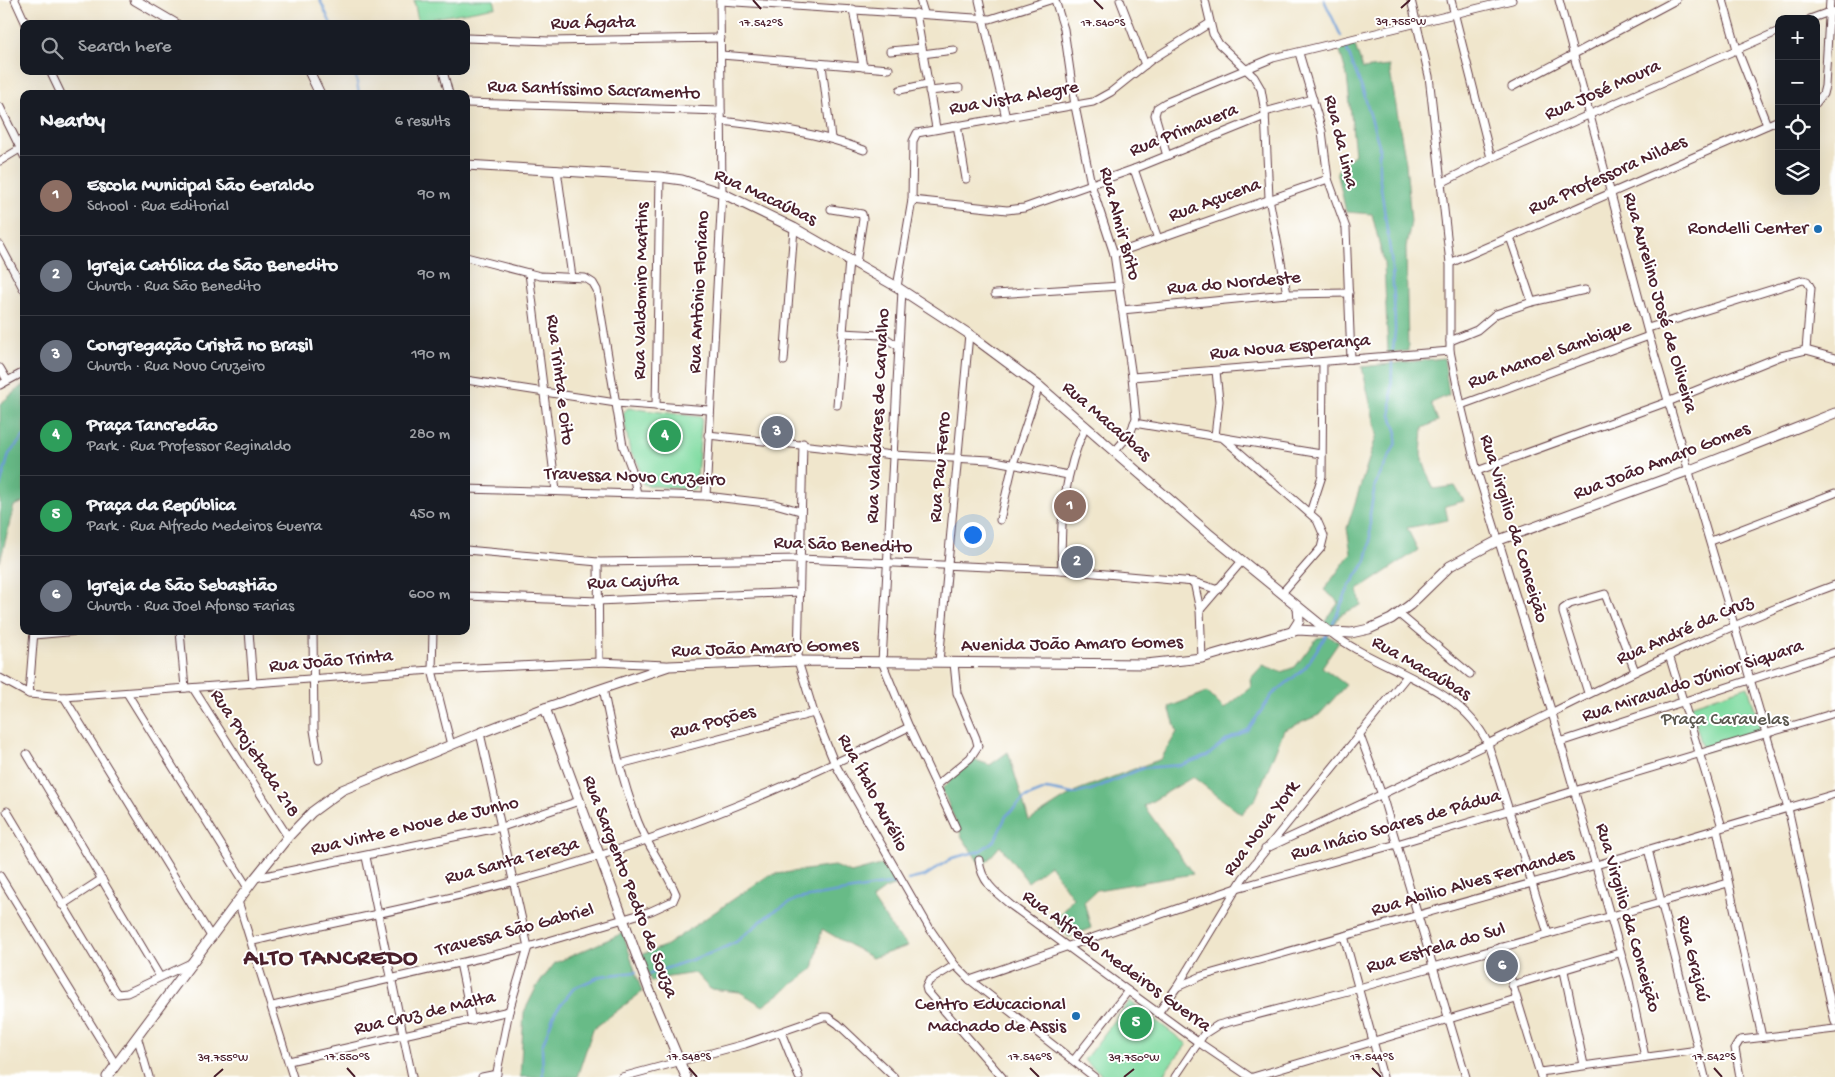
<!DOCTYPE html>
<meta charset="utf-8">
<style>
body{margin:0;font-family:"Gochi Hand",sans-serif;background:#20242c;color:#f1f3f6}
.controls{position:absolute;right:15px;top:15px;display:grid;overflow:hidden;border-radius:10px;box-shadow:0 5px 20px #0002}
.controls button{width:45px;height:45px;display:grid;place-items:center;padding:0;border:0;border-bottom:1px solid #363941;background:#171b24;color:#f1f3f6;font:25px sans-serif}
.you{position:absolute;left:972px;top:534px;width:18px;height:18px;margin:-12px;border:4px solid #fff;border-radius:50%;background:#1a73e8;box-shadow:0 0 0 8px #1a73e833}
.badge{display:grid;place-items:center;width:32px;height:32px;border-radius:50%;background:#0b8043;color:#fff;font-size:16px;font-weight:700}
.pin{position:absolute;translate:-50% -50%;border:2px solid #fff;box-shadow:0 1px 5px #0006}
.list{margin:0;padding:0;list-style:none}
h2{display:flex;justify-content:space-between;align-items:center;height:65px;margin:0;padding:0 20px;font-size:21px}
h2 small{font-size:16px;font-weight:400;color:#9ea1a6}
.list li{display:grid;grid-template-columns:32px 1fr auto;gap:15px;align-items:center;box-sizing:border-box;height:80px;padding:0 20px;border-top:1px solid #363941}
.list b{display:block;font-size:19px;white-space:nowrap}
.list p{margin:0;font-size:16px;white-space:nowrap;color:#9ea1a6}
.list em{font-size:16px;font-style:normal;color:#9ea1a6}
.icon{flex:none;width:28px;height:28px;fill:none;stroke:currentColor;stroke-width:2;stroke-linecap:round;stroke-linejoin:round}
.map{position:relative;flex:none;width:1835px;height:1077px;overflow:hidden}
.search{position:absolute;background:#171b24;box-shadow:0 5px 20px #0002;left:20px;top:20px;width:450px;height:55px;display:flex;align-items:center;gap:12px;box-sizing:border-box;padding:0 18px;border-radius:10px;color:#9ea1a6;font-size:19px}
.panel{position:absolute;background:#171b24;box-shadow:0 5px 20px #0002;left:20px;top:90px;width:450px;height:545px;border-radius:10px}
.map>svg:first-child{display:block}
.green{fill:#80dba1;stroke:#657d66}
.forest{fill:#68bb87;stroke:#596d59}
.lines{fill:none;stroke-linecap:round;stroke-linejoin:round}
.stream{stroke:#6b9dd6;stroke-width:2.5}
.minor-casing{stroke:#633d43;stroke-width:9}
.tertiary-casing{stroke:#633d43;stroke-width:11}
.minor{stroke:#fff;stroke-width:7}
.tertiary{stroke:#fff;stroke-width:9}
.ticks{fill:none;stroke:#4a1f2b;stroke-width:2}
.poi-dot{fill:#1f6fb2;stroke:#fff;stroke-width:2}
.labels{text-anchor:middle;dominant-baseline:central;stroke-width:4;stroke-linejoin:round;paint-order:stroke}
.street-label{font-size:19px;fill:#4a1f2b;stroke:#fff}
.poi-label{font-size:19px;fill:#4a1f2b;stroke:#fff;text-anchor:end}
.park-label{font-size:19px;fill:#5a574e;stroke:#fff}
.district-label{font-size:24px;font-weight:bold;letter-spacing:1px;fill:#4a1f2b;stroke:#fff}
.ticks-label{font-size:12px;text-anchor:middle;fill:#4a1f2b;stroke:#fff;stroke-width:4;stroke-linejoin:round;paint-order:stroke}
</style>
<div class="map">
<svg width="1835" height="1077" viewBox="0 0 1835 1077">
<rect width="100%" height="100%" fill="#fff"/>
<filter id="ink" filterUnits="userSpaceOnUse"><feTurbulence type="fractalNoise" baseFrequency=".02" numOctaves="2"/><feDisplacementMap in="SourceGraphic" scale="10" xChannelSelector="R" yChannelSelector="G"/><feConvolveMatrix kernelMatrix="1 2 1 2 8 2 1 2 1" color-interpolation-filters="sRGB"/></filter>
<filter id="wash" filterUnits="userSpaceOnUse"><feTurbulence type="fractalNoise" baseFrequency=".0096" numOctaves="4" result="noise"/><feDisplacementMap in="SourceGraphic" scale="20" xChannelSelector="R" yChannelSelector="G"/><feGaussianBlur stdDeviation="1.12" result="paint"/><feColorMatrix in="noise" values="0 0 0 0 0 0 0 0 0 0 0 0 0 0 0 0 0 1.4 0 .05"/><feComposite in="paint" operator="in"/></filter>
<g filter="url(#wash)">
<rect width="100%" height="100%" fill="#f0e6cc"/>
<!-- green -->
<g class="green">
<path d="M414,0h80l2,7 -78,14z"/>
<path d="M628,408l74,9 -6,71 -3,2 -48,-5 -3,-2 -4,-20 -8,-11 -7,-39z"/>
<path d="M1748,686l14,49 -58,17 -14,-47z"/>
<path d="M1130,1001l57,43 -26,33h-56l-21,-17z"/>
</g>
<!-- forest -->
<g class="forest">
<path d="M1354,43l9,26 26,-3 17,97 5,59 -5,25 2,104 -20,2 -4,-90 -12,-49 -26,-2 -9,-41 18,-17 -8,-78 -8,-28z"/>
<path d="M1444,358l5,37 -18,8 7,18 -15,7 -2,27 12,34 22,-3 9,15 -19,5 3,14 -41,8 11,22 -60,40 3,15 -21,10 -8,14 -8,-6 15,-21 -15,-12 27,-37 -4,-25 30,-94 -15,-67z"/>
<path d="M24,384v118l-10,4 -14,56v-158z"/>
<path d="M1328,636l11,6 -17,25 24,18 -27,30 -35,15 -28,68 -15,16 -48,-37 -49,29 49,68 -96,16 -13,12 7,26 -22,9 -15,-15 19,-24 -23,-33 -22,17 -28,-36 -18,21 -20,-30 -20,-48 30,-30 18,6 18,-13 21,69 49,-31 83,-31 16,-27 -8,-25 38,-15 17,17 27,-22 -1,-8 13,-14 18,7 14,-5 22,-29z"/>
<path d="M884,864l12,21 -11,4 -13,10 24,35 12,12 -36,12 -50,-29 -9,40 -50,37 -23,-14 -30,-3 -15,-16 -39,6 -4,4 -12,-28 25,-9 104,-71 65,-9 17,7z"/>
<path d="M623,933l19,59 -49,37 -16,48h-57l4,-65 13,-26 18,-23z"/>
</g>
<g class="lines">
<!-- stream -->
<g class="stream">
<path d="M320,0l11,24"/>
<path d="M1324,0l17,36"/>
<path d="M1346,47l18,47 15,51v29l12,83 3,42 1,31 -2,20"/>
<path d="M355,71l4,23"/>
<path d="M0,487l9,-33 15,-18"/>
<path d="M1333,623l16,-36 17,-26 4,-19v-28l5,-29 21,-42 1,-10 -6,-18 1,-53"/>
<path d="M908,880l17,-4 27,-18 28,-7 15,-11 11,-24 19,-18 22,-9 26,5 18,-4 52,-22 38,-3 26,-9 20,-16 21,-10 24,-35 33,-27 22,-34"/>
<path d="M650,974l67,-23 19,-9 35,-29 26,-14 98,-16"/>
<path d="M543,1077l-1,-31 13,-34 19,-24 27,-12 35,-4"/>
</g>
</g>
</g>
<g filter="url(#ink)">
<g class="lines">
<defs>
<g id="minor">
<path d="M15,0l11,24"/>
<path d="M920,0l4,13"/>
<path d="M979,0l27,118"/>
<path d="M1055,0l9,29 11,77 16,78 23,70 18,123 4,41 -6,16 -15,17"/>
<path d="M1120,0l25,65"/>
<path d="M1205,0l8,34 6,10 35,33 7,12 4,23 4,86 18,96"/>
<path d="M1411,0l18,76 21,187v88l11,54 16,66 75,242 77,268 16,76"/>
<path d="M1451,0l40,158"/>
<path d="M1559,0l90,336 139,472 47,214"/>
<path d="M1723,0l14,49 30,76"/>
<path d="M720,1l270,18 60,-19"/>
<path d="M853,9l10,58"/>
<path d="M916,13l20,115"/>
<path d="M1810,19l19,-7h6"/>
<path d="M466,38l84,3 171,-3"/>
<path d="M890,51l32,-3"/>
<path d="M1299,53l23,78 6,48 18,49 5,131"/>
<path d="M922,54l32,-4"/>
<path d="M721,55l168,14"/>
<path d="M822,65l9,73"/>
<path d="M50,71l11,23"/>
<path d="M443,71l6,23"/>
<path d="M1512,87l164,-87"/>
<path d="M900,90l27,-6"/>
<path d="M929,91l30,-3"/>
<path d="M466,103l255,8"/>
<path d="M1816,103l7,-9 2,-8 5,-86"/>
<path d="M0,107l24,49"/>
<path d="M1265,112l48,-13"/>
<path d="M721,121c50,6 95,11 143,29"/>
<path d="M957,125l9,54"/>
<path d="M1167,156l-12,-41 2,-7 8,-5 108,-45 239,-58"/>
<path d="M0,161l23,-14"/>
<path d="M1134,169l24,70"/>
<path d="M557,170l15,107"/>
<path d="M1441,183l50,-25 288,-127"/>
<path d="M912,200l95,10 17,-2 110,-39 131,-53"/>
<path d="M831,209l31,5 1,5 -7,44"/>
<path d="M1510,237l22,65"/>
<path d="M0,245l24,45"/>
<path d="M1114,254l214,-75"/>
<path d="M466,257l74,19 45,2 8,5 4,7 26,156 9,24 5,24"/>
<path d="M1450,263l329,-143"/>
<path d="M529,273l27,218"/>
<path d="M897,287l15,-87 1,-59 4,-8 176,-31 18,-10 40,-32 59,-37"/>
<path d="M902,290l-20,372 27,65 47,101"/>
<path d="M995,294l125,-8"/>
<path d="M1122,310l165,-16 62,-1"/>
<path d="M1648,328l155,-48 4,1 4,7 -5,62"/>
<path d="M842,333l39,2 17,11"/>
<path d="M1450,341l27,-11 19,-16 36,-12 53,-12"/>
<path d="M784,361l10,-133"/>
<path d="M0,368l7,12"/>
<path d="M1132,377l318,-26"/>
<path d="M466,380l150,23 93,7"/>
<path d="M0,385l24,-13"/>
<path d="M837,405l12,-145"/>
<path d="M1461,405l188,-69"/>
<path d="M656,406l4,-229"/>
<path d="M1134,423l187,31"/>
<path d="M708,435l185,20 97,5 78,15"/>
<path d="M1215,436l4,-35 -3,-30"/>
<path d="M1223,438l94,82 7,16 -3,12 -39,45"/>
<path d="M803,443l-5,218 16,52 20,49 96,167 25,36 15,15 124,97"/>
<path d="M1477,471l193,-70 111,-45 25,-6 29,8"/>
<path d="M466,489l240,7 69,8 25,7"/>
<path d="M706,496l16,-303 -2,-193"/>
<path d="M1310,513l12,-37 1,-114"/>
<path d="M1000,520l13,-56 26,-78"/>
<path d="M1711,541l124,-48"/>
<path d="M466,550l132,12 202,-3 262,11 132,12 24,8"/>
<path d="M598,562l1,100"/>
<path d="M1062,570c-3,-48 3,-101 24,-144"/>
<path d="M1194,582l6,28 2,48"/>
<path d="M466,596l132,5 202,-9"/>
<path d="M1200,610l42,-49"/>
<path d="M1399,614l71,60"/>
<path d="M180,631l5,57"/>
<path d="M249,631l4,53"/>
<path d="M313,631l1,99 5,30"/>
<path d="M433,631l-1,39 19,75"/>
<path d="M1330,632c49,39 131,52 158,112l60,190"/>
<path d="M34,635l44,-4"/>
<path d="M1669,655l53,172"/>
<path d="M939,662l30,-328"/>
<path d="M0,678l29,16 35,3 368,-27 167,-8 67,3"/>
<path d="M193,688l95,149"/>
<path d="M127,693l121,195"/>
<path d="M1588,693l-25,-80v-4l7,-5 35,-10 30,77"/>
<path d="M29,694l5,-63"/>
<path d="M64,697l148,241"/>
<path d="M480,733l48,214 -19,64 -13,66"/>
<path d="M1359,733l23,62 84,282"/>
<path d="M1560,742l275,-90"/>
<path d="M27,754l133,223"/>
<path d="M620,764l194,-51"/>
<path d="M936,786l34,-28 8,-12 -2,-8 -19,-45 -3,-30"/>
<path d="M7,811l108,180 3,3 9,-1 66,-31"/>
<path d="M1717,829l45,208"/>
<path d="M1265,849c95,-44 190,-89 284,-135 93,-46 188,-93 286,-129"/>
<path d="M1648,849l57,228"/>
<path d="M366,857l46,220"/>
<path d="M979,860c2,22 17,33 33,46l186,136 52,35"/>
<path d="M0,876l116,189"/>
<path d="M255,878l247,-51 77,-26"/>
<path d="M238,901l55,176"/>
<path d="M62,905l40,-26"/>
<path d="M1344,936l39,141"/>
<path d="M253,941c87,-20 175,-36 262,-60 136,-37 268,-90 394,-154"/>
<path d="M1501,947l40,130"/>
<path d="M460,963l12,58"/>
<path d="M955,965l-26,16 -3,6 1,4 75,86"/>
<path d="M1564,971l20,94"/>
<path d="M970,980l267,-92 160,-44 438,-131"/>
<path d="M1512,985l107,-32"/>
<path d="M1177,987l25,-11 394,-111 239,-71"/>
<path d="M273,1006l255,-59 123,-36 22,-10 3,-7c-11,-26 -28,-47 -38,-72 -17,-43 -26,-89 -35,-134"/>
<path d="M1158,1013l19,-26 66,-109 164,-202"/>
<path d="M781,1032l18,45"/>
<path d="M137,1036l12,41"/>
<path d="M1074,1060l54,-69"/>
<path d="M289,1061l220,-50"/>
<path d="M1540,1072l158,-22"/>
<path d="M482,1077l15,-3"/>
<path d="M622,1077l123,-33 78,-27h5l10,7 56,53"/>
<path d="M1175,1077l29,-43 14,-9 141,-37 369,-105"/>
<path d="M1253,1077l263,-78"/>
<path d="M1740,1077l-5,-29 5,-8 95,-11"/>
</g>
<g id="tertiary">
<path d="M135,0l41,24"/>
<path d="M309,71l11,23"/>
<path d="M466,165l194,12 22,3 40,13 72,35 103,59 72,47 70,52 169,147 120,98"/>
<path d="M1292,632l7,-11 -1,-14"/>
<path d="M545,708l104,281 37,88"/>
<path d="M107,1077l148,-199 33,-41 24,-25 30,-22 138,-57 65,-25 124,-42 129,-5 348,3 56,-6 96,-28 53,3 18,-4 22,-10 19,-14 40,-39 49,-26 191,-70 145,-57"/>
</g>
</defs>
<!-- minor casing -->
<use href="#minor" class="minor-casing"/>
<!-- tertiary casing -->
<use href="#tertiary" class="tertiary-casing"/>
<!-- minor -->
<use href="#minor" class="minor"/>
<!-- tertiary -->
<use href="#tertiary" class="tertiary"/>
</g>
</g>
<!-- ticks -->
<path class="ticks" d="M753,0l8,9M1094,0l9,9M1401,8l9,-8M347,1068l8,9M689,1068l8,9M1030,1068l9,9M1372,1068l9,9M1714,1068l8,9M214,1077l9,-8M1124,1077l10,-8"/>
<!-- markers -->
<g class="poi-dot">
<circle cx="1818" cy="229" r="5"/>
<circle cx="1076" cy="1016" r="5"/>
</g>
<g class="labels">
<!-- street labels -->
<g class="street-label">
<text transform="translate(593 24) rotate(-1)">Rua Ágata</text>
<text transform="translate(594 91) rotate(2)">Rua Santíssimo Sacramento</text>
<text transform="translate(1603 91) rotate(-24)">Rua José Moura</text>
<text transform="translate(1014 99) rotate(-10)">Rua Vista Alegre</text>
<text transform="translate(1184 131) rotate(-22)">Rua Primavera</text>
<text transform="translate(1340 142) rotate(76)">Rua da Lima</text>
<text transform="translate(1608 176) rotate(-24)">Rua Professora Nildes</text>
<text transform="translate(765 198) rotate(25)">Rua Macaúbas</text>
<text transform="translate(1215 201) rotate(-20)">Rua Açucena</text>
<text transform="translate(1119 224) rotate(75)">Rua Almir Brito</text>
<text transform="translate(1234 284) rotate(-5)">Rua do Nordeste</text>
<text transform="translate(642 291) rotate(-89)">Rua Valdomiro Martins</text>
<text transform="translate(700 292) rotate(-87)">Rua Antônio Floriano</text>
<text transform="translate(1659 303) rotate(74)">Rua Aurelino José de Oliveira</text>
<text transform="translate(1290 348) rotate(-5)">Rua Nova Esperança</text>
<text transform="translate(1550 355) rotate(-20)">Rua Manoel Sambique</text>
<text transform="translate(559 380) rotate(83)">Rua Trinta e Oito</text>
<text transform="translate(879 416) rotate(-87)">Rua Valadares de Carvalho</text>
<text transform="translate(1106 422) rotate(41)">Rua Macaúbas</text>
<text transform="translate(1662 462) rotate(-21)">Rua João Amaro Gomes</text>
<text transform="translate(941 467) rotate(-85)">Rua Pau Ferro</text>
<text transform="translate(635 478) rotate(2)">Travessa Novo Cruzeiro</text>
<text transform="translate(1513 529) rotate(73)">Rua Virgilio da Conceição</text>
<text transform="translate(843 546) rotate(2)">Rua São Benedito</text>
<text transform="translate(633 583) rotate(-2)">Rua Cajuíta</text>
<text transform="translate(1685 631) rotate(-24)">Rua André da Cruz</text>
<text transform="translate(1072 645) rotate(-1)">Avenida João Amaro Gomes</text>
<text transform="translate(765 649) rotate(-2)">Rua João Amaro Gomes</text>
<text transform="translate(331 662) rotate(-5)">Rua João Trinta</text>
<text transform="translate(1421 669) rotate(30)">Rua Macaúbas</text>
<text transform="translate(1693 682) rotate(-18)">Rua Miravaldo Júnior Siquara</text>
<text transform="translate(713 723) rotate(-15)">Rua Poções</text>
<text transform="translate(254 754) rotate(57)">Rua Projetada 218</text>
<text transform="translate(872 793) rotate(62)">Rua Ítalo Aurélio</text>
<text transform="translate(1396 826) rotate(-16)">Rua Inácio Soares de Pádua</text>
<text transform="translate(415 827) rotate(-13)">Rua Vinte e Nove de Junho</text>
<text transform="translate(1262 829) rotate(-53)">Rua Nova York</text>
<text transform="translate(512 862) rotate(-15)">Rua Santa Tereza</text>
<text transform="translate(1473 883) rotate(-16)">Rua Abilio Alves Fernandes</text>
<text transform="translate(629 887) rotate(69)">Rua Sargento Pedro de Souza</text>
<text transform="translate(1627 918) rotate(74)">Rua Virgilio da Conceição</text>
<text transform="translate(515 931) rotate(-15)">Travessa São Gabriel</text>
<text transform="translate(1436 949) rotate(-16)">Rua Estrela do Sul</text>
<text transform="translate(1692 959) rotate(76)">Rua Grajaú</text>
<text transform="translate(1116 962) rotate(36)">Rua Alfredo Medeiros Guerra</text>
<text transform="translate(425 1014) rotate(-13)">Rua Cruz de Malta</text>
</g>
<!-- poi labels -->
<g class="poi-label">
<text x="1808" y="229">Rondelli Center</text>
<text x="1066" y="1005">Centro Educacional<tspan x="1066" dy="22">Machado de Assis</tspan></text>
</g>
<!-- park labels -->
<g class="park-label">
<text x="1725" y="720">Praça Caravelas</text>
</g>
<!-- district labels -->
<g class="district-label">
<text x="331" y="959">ALTO TANCREDO</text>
</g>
</g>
<g class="ticks-label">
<text x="1401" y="25">39.755°W</text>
<text x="761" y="26">17.542°S</text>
<text x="1103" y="26">17.540°S</text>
<text x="347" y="1060">17.550°S</text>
<text x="689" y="1060">17.548°S</text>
<text x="1030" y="1060">17.546°S</text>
<text x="1372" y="1060">17.544°S</text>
<text x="1714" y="1060">17.542°S</text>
<text x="223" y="1061">39.755°W</text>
<text x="1134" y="1061">39.750°W</text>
</g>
</svg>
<div class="controls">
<button>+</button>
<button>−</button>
<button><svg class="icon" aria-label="locate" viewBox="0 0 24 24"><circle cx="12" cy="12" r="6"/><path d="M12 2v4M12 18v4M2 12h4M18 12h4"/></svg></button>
<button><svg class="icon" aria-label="layers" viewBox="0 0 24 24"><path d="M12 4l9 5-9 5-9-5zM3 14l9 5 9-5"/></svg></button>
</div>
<div class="you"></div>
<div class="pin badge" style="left:1070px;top:506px;background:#8d6e63">1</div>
<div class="pin badge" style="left:1077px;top:562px;background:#6b7280">2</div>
<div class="pin badge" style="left:777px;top:432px;background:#6b7280">3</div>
<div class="pin badge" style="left:665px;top:436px;background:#2e9e5b">4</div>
<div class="pin badge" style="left:1136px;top:1023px;background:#2e9e5b">5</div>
<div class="pin badge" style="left:1502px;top:966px;background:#6b7280">6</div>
<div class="search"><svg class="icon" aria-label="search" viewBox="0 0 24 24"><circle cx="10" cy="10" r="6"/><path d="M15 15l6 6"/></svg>Search here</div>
<section class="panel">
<h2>Nearby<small>6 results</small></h2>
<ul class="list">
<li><span class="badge" style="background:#8d6e63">1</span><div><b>Escola Municipal São Geraldo</b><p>School · Rua Editorial</p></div><em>90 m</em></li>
<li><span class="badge" style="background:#6b7280">2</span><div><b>Igreja Católica de São Benedito</b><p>Church · Rua São Benedito</p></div><em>90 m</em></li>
<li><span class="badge" style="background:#6b7280">3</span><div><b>Congregação Cristã no Brasil</b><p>Church · Rua Novo Cruzeiro</p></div><em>190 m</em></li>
<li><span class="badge" style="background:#2e9e5b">4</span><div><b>Praça Tancredão</b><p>Park · Rua Professor Reginaldo</p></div><em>280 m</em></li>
<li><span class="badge" style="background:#2e9e5b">5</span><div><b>Praça da República</b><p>Park · Rua Alfredo Medeiros Guerra</p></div><em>450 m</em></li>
<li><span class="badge" style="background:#6b7280">6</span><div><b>Igreja de São Sebastião</b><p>Church · Rua Joel Afonso Farias</p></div><em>600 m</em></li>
</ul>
</section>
</div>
